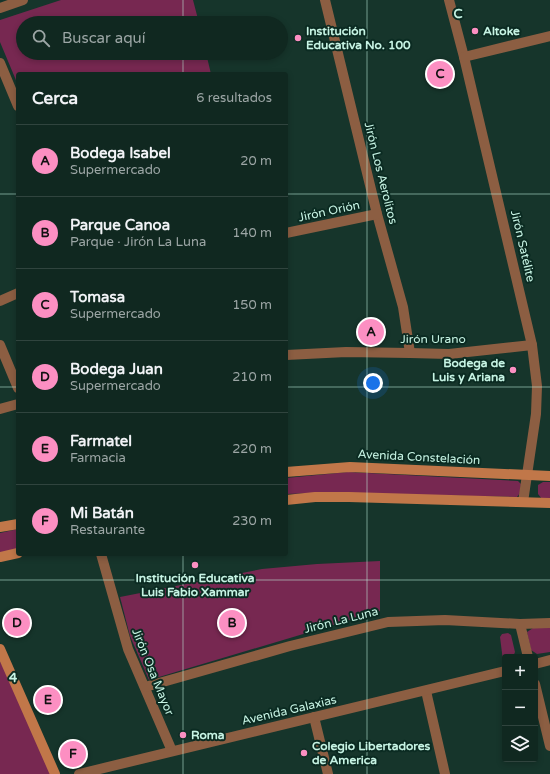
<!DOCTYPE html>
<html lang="es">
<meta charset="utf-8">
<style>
body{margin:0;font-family:"Varela Round",sans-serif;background:#1e342d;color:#f1f3f6}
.controls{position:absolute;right:12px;bottom:12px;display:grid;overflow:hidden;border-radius:4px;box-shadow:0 2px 6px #0003}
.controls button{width:36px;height:36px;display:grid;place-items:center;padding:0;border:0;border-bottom:1px solid #30443e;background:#102820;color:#f1f3f6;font:20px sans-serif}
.you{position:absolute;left:373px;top:383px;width:14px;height:14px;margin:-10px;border:3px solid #fff;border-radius:50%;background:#1a73e8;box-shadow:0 0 0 6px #1a73e833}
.badge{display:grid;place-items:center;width:26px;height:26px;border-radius:50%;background:#fc8fc2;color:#111;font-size:13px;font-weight:700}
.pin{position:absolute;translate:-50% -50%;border:2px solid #fff;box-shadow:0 1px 4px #0006}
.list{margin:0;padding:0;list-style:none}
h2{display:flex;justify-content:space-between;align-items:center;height:52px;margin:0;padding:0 16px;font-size:17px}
h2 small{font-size:13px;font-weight:400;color:#9ca6a5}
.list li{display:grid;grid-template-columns:26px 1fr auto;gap:12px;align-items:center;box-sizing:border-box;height:72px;padding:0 16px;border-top:1px solid #30443e}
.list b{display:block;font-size:15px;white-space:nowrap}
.list p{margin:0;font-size:13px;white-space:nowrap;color:#9ca6a5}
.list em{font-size:13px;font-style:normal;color:#9ca6a5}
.icon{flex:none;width:22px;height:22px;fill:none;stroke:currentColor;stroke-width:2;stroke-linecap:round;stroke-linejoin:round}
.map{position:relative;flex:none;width:550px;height:774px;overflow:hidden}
.search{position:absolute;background:#102820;box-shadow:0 2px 6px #0003;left:16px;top:16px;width:272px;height:44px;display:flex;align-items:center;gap:10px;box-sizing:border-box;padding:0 14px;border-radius:22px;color:#9ca6a5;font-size:15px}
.panel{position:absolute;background:#102820;box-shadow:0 2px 6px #0003;left:16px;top:72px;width:272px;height:484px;border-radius:4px}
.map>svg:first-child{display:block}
.green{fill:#772851}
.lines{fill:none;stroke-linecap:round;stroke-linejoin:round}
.street{stroke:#8c5e42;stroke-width:10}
.secondary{stroke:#c17749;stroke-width:10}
.grid{fill:none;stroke:#c7f4e4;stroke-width:1;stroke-opacity:0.55}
.poi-dot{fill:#fc8fc2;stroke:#0b2b22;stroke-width:1.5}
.labels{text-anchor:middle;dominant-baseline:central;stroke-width:4;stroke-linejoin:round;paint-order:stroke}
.poi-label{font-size:12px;font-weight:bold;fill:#c7f4e4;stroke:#0b2b22;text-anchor:start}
.street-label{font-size:12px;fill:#c7f4e4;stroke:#0b2b22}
.grid-label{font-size:13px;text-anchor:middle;font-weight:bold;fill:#c7f4e4;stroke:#0b2b22;stroke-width:4;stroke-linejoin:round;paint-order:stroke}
</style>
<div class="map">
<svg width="550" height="774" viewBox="0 0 550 774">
<rect width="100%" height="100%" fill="#16352b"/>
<!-- green -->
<g class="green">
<path d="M61,0h132l6,23h-176v30h183l5,21h-193v11l-18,-43v-22z"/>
<path d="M348,472l170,9 3,3 -1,9 -3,4 -200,-4 -31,1v-16z"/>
<path d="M543,482h7v17h-8l-4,-5v-9z"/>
<path d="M18,529v20l-18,4v-20z"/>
<path d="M380,561v50l-231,69 -19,-44 -10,-39 142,-28 55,-5z"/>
<path d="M550,625v27l-13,2 -6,-4 -4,-18 6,-4z"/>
<path d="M508,633l3,2 4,17 -2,5h-8v4h-2l-3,-24 2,-3z"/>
<path d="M0,661l5,10 47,103h-52z"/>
</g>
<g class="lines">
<!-- street -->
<g class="street">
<path d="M325,0l52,214 26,93 7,46"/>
<path d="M449,0l15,57 68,288 5,41 -1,28 -13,88"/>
<path d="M0,8l23,-8"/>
<path d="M464,57l86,-21"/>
<path d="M0,63l18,43"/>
<path d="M286,233l91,-19"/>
<path d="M0,301l18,-8"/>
<path d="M0,345l18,43"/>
<path d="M286,355l60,-3 64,1 39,1 83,-9"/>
<path d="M0,409l18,-5"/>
<path d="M101,554l27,95 44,102"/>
<path d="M520,624l8,33"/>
<path d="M535,664l15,-4"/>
<path d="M535,684l15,62"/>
<path d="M145,687l145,-41 98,-24 57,-2 75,4 30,-1"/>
<path d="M426,691l19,83"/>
<path d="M314,717l14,57"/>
<path d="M79,774l426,-103"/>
</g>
<!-- secondary -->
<g class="secondary">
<path d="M286,472l64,-5 200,9"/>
<path d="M286,500l29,-3h34l201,6"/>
<path d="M0,527l18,-3"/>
<path d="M0,557l18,-4"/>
<path d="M0,649l55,125"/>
</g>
</g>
<!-- grid -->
<path class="grid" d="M183,0v23M367,0v774M183,53v21M0,194h18M286,194h264M0,387h18M286,387h264M183,554v220M0,580h550"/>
<!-- markers -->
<g class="poi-dot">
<circle cx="475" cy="31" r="4"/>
<circle cx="298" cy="38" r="4"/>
<circle cx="513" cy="370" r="4"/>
<circle cx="195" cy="565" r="4"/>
<circle cx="183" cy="735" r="4"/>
<circle cx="304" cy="753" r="4"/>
</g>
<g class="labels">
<!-- poi labels -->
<g class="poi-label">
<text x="306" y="31">Institución<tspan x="306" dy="14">Educativa No. 100</tspan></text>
<text x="483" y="31">Altoke</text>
<text x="505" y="363" text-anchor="end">Bodega de<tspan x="505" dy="14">Luis y Ariana</tspan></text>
<text x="195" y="578" text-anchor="middle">Institución Educativa<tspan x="195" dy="14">Luis Fabio Xammar</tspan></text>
<text x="191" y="735">Roma</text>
<text x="312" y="746">Colegio Libertadores<tspan x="312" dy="14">de America</tspan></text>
</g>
<!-- street labels -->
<g class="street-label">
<text transform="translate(381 173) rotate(76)">Jirón Los Aerolitos</text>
<text transform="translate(329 211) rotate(-12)">Jirón Orión</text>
<text transform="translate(523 246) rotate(77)">Jirón Satélite</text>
<text x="433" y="339">Jirón Urano</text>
<text transform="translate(419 457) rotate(3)">Avenida Constelación</text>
<text transform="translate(341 620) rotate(-14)">Jirón La Luna</text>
<text transform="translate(153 672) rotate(68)">Jirón Osa Mayor</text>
<text transform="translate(289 710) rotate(-13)">Avenida Galaxias</text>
</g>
</g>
<g class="grid-label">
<text x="458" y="18">C</text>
<text x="13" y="682">4</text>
</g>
</svg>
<div class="controls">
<button>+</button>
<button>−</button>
<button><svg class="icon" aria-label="layers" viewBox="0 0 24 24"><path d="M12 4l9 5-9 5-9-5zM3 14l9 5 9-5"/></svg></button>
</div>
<div class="you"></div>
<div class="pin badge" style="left:371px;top:332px">A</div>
<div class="pin badge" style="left:232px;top:623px">B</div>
<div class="pin badge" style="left:440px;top:74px">C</div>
<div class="pin badge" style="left:17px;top:623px">D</div>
<div class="pin badge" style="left:48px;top:700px">E</div>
<div class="pin badge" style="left:73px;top:754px">F</div>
<div class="search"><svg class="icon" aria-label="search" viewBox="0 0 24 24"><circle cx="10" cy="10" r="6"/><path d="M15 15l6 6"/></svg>Buscar aquí</div>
<section class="panel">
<h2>Cerca<small>6 resultados</small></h2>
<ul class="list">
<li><span class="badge">A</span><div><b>Bodega Isabel</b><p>Supermercado</p></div><em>20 m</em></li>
<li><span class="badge">B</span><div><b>Parque Canoa</b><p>Parque · Jirón La Luna</p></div><em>140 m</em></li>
<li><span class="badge">C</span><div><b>Tomasa</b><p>Supermercado</p></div><em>150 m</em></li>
<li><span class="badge">D</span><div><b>Bodega Juan</b><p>Supermercado</p></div><em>210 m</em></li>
<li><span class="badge">E</span><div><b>Farmatel</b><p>Farmacia</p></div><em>220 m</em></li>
<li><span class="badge">F</span><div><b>Mi Batán</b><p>Restaurante</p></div><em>230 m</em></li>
</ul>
</section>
</div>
